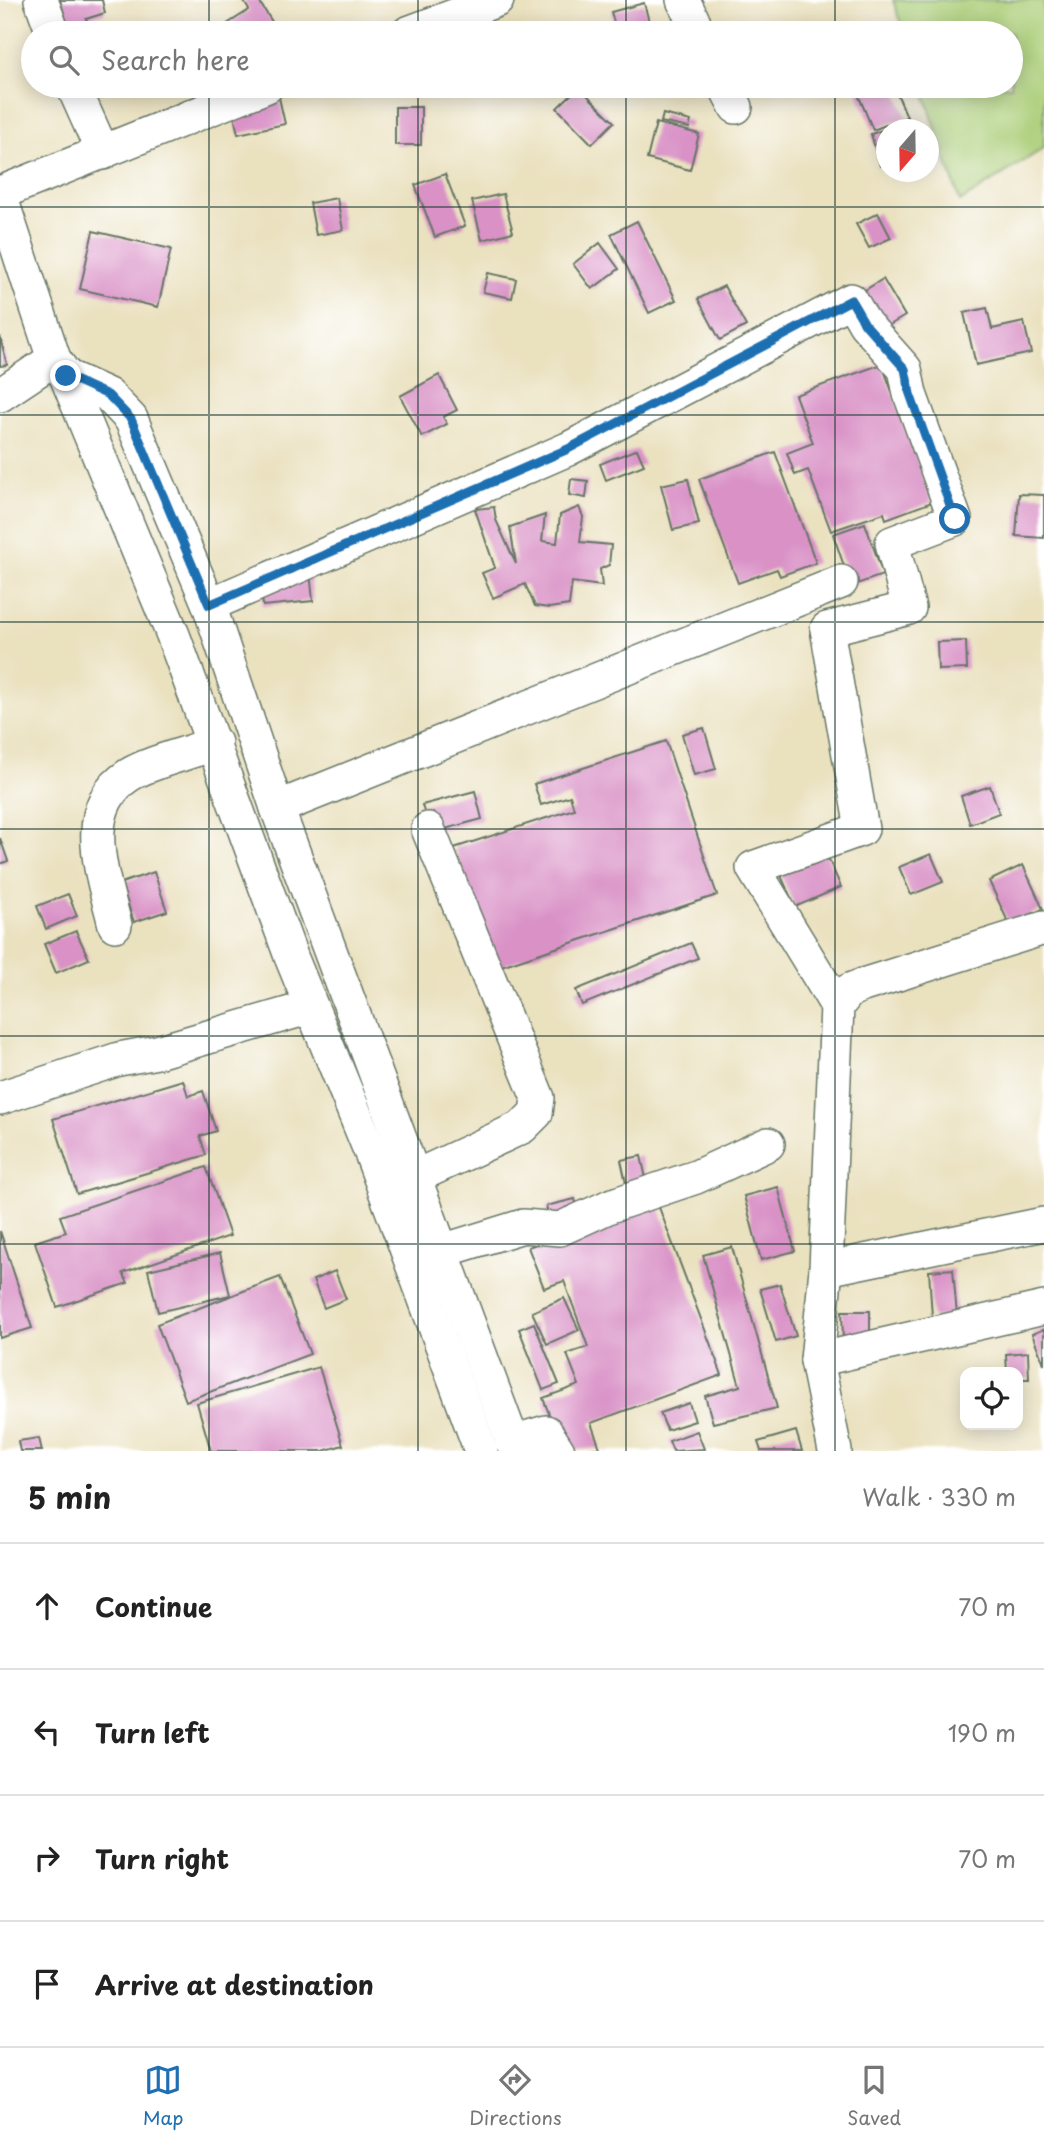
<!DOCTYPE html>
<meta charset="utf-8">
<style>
body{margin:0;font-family:"Playpen Sans",sans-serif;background:#f6f6f6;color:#222}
.controls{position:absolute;right:21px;bottom:21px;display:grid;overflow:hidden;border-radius:14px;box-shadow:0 4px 18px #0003}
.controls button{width:63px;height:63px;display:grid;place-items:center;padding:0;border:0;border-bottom:2px solid #e0e0e0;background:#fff;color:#222;font:35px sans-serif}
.compass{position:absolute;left:876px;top:119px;width:63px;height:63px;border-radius:50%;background:#fff;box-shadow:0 4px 18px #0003;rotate:200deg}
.stop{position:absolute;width:21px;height:21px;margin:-16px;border:5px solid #1f6fb2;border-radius:50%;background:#fff}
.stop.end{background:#1f6fb2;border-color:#fff;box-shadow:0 2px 7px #0008}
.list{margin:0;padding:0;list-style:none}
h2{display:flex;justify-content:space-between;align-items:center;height:91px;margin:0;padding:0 28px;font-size:30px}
h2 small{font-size:23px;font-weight:400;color:#767676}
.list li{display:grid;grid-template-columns:46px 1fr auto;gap:21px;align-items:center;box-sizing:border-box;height:126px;padding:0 28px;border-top:2px solid #e0e0e0}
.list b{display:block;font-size:26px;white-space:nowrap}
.list em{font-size:23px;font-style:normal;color:#767676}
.icon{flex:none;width:38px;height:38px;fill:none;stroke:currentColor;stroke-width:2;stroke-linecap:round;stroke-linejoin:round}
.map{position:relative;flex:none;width:1044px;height:1451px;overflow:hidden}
.search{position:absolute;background:#fff;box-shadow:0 4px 18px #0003;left:21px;right:21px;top:21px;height:77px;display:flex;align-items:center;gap:18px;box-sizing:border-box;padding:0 24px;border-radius:38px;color:#767676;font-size:26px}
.sheet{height:595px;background:#fff}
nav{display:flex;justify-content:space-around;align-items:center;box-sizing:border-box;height:98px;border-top:2px solid #e0e0e0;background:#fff;font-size:19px;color:#767676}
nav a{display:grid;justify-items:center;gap:4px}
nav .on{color:#1f6fb2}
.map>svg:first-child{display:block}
.green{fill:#a9cc75;stroke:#648454;stroke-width:2}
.building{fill:#d991c6}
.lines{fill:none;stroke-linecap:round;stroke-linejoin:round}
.minor-casing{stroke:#667665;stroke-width:36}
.minor{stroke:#fff;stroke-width:33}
.route{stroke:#1f6fb2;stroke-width:9}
.grid{fill:none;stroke:#1f3d34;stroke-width:2;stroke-opacity:0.55}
</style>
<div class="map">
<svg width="1044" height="1451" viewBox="0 0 1044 1451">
<rect width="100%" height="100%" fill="#fff"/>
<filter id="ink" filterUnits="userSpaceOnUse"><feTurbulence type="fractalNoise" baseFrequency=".0143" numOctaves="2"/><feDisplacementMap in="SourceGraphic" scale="14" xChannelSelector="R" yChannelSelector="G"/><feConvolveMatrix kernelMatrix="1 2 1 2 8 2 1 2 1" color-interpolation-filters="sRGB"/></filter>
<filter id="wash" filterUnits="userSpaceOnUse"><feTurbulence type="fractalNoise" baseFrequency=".00686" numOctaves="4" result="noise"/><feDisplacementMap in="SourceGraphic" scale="28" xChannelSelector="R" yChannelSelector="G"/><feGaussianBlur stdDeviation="1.57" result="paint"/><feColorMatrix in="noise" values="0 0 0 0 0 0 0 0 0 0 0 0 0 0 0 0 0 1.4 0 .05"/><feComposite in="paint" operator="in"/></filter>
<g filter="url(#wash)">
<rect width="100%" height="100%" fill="#eae1bf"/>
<!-- green -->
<path class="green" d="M893,0h151v148l-84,54 -38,-116h89v-53h-107z"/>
<g id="blocks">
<!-- building -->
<g class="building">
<path d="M60,0h42l3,13 -19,6 4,14h-20z"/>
<path d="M243,0h15l18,28 -9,5h-42l-4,-5 28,-18z"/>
<path d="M644,3l8,30h-35l-6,-21z"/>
<path d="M872,86h22l13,31 -34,13 -16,-38z"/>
<path d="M579,87l35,35 -22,22 -35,-36z"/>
<path d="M278,93l7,31 -47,10 -7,-31z"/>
<rect x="395" y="107" width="26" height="38"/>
<path d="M663,114l28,7 -2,7 -28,-6z"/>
<path d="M656,123l43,11 -9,36 -43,-11z"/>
<path d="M886,129v35l-6,2 -9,-32z"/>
<path d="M445,174l20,52 -30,11 -20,-52z"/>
<path d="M503,194l10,38 -31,8 -10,-39z"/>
<path d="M337,198l6,32 -27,5 -6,-32z"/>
<path d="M878,213l13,25 -22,10 -13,-24z"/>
<path d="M637,221l39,79 -27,13 -38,-79z"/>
<path d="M93,231l78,18 -13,58 -78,-18z"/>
<path d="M600,243l19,26 -27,20 -19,-25z"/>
<path d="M488,273l28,6 -4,19 -29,-6z"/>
<path d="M883,279l22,37 -29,17 -22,-36z"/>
<path d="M724,286l22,40 -26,14 -22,-41z"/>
<path d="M987,308l5,21 32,-7 7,31 -55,12 -12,-52z"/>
<path d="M0,336l7,29 -7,1z"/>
<path d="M882,364l50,138 -46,17 -2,-6 -53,18 -23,-61 -13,5 -8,-22 26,-10 -18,-48z"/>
<path d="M439,375l18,35 -14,7 4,7 -25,13 -22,-41z"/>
<path d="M637,449l7,16 -38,15 -6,-16z"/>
<path d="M775,452l41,111 -36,13 -3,-7 -39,14 -39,-104z"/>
<path d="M571,479l17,2 -2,17 -17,-3z"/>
<path d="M688,479l11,45 -26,6 -12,-45z"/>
<path d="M1019,494l25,1v43l-28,-2z"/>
<path d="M494,507l2,13 20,44 -6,-37 35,-12 -3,26 15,2 3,-28 19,-8 4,10 -3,25 31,3 -2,20 -9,4 2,17 -30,-4 -3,23 -20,3 -14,-2 -10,-22 -32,14 -11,-25 13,-5 -20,-59z"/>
<path d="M865,523l18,52 -32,11 -18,-52z"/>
<path d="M310,572l3,29 -50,5 -3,-28z"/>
<path d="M966,641l1,28 -29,1 -1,-28z"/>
<path d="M704,728l12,41 -22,6 -12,-41z"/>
<path d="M666,741l51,154 -222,73 -41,-120 120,-39 -4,-13 -29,9 -7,-21z"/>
<path d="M990,786l9,27 -29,11 -9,-28z"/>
<path d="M475,791l7,28 -52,14 -8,-28z"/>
<path d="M0,838l8,23 -8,3z"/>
<path d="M824,849l17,38 -46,20 -17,-38z"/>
<path d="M931,854l12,28 -32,13 -12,-28z"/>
<path d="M1023,865l20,44 -34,15 -20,-43z"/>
<path d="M154,872l13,39 -33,11 -13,-39z"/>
<path d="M68,894l9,22 -31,13 -9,-23z"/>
<path d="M76,931l13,28 -33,14 -12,-29z"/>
<path d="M691,943l7,15 -116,47 -6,-15z"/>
<path d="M183,1080l5,16 15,-5 13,40 -16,5 6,19 -129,39 -24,-75z"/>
<path d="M641,1156l7,31 -20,5 -7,-32z"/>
<path d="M206,1167l24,69 -107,37 5,10 -71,24 -22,-65 31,-10 -6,-16z"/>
<path d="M778,1187l17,64 -34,9 -17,-64z"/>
<path d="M575,1199l5,18 -29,8 -5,-19z"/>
<path d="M657,1202l65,173 -131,48 9,25 -37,3 -20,-53 36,-13 -12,-31 21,-7 -24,-66 -20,7 -16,-41z"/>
<path d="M0,1231l32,97 -32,10z"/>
<path d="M732,1247l45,161 -64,15 -8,-27 35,-10 -37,-131z"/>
<path d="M220,1253l10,42 -72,17 -10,-42z"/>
<path d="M953,1269l4,47 -25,1 -3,-46z"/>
<path d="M335,1271l11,28 -22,9 -11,-28z"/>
<path d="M280,1277l30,77 -124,47 -29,-77z"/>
<path d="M780,1284l16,52 -20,6 -16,-53z"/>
<path d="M564,1298l15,32 -32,14 -15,-32z"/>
<path d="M842,1311h28v27l-27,1z"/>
<path d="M534,1323l25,61 -16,6 -24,-61z"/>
<path d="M1044,1329v35l-12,-30z"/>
<path d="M1028,1352l1,27h-11v-7h-11l-1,-18z"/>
<path d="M319,1367l24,78 -20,6h-112l-14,-48z"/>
<path d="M689,1403l6,18 -28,9 -7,-17z"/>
<path d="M697,1431l7,18 -31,2 -4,-10z"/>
<path d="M796,1431l6,20h-41l-3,-9z"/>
<path d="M39,1438l3,13h-22l-2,-10z"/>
</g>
</g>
</g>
<g filter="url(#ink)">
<use href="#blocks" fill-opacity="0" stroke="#667665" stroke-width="2"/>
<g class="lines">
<defs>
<g id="minor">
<path d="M41,0l12,33"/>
<path d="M683,0l16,33"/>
<path d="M408,33l89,-33"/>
<path d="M73,86l30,67"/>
<path d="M725,86l11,21"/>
<path d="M0,193l267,-107"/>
<path d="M0,195l54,164 12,17 107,259 119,324 79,194 110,298"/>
<path d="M66,376l42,19 23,24 78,186 68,203 239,643"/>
<path d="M0,395l54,-36"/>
<path d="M209,605l359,-156 283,-149 14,24 40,45 5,25 45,125 -63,24 17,65 -82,21 35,200 -109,39 84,138"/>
<path d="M277,808l564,-226"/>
<path d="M115,925c-11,-47 -39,-116 14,-150 20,-13 62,-22 86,-32"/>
<path d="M0,1098l119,-39 38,-7 154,-45"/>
<path d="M415,1177l107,-50 14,-14 2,-15 -110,-269"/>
<path d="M442,1251l81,-25 37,3 50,-23 86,-29 72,-33"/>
<path d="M826,1269l218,-45"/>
<path d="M817,1360l227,-52"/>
<path d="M512,1442l34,-10 12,19"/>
<path d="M835,1451l-18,-91 9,-91 11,-263 13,-16 13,-5 181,-57"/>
</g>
</defs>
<!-- minor casing -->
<use href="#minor" class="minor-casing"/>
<!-- minor -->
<use href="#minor" class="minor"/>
</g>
</g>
<g class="lines" filter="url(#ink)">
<!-- route -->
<path class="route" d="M66,376l42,19 23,24 78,186 359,-156 283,-149 14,24 40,45 5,25 45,125"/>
</g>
<!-- grid -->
<path class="grid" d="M209,0v33M418,0v33M626,0v33M835,0v33M209,86v1365M418,86v1365M626,86v1365M835,86v1365M0,207h1044M0,415h1044M0,622h1044M0,829h1044M0,1036h1044M0,1244h1044"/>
</svg>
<div class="controls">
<button><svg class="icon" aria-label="locate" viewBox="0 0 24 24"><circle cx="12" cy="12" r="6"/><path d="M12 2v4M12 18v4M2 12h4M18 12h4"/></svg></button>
</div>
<svg class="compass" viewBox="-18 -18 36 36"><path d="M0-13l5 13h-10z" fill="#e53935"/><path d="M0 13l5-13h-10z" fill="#767676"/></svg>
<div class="stop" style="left:955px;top:519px"></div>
<div class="stop end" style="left:66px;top:376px"></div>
<div class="search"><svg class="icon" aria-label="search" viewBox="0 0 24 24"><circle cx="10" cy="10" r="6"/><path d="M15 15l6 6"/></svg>Search here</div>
</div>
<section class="sheet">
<h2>5 min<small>Walk · 330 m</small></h2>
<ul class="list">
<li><svg class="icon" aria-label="ahead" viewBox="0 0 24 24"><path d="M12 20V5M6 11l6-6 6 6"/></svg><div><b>Continue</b></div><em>70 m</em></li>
<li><svg class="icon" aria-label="left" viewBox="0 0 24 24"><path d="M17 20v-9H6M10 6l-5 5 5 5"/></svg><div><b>Turn left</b></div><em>190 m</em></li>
<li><svg class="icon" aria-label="right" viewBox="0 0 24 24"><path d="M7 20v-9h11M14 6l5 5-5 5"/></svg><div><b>Turn right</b></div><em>70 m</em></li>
<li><svg class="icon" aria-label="arrive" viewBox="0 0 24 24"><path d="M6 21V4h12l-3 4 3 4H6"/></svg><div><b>Arrive at destination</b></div></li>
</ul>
</section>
<nav>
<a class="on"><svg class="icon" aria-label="map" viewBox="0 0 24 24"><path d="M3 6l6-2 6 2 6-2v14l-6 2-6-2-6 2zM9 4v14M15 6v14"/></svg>Map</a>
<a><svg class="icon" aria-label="directions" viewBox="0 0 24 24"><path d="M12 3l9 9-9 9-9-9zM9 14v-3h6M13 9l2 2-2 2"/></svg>Directions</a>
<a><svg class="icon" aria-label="saved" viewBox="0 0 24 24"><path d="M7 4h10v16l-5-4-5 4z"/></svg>Saved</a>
</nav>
